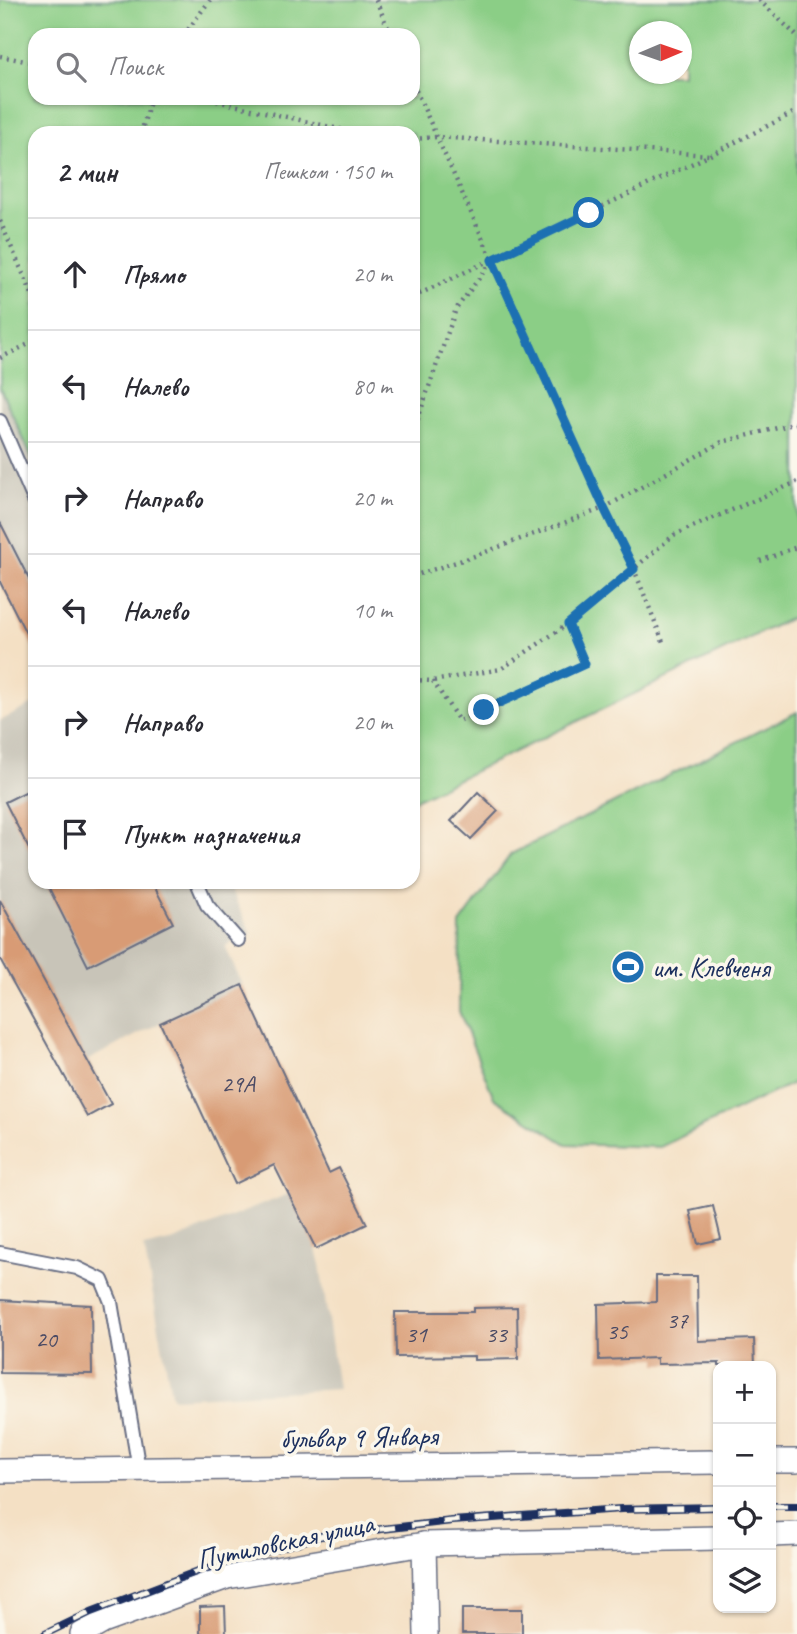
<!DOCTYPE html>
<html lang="ru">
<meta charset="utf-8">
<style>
body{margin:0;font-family:Caveat,sans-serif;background:#f7f7f7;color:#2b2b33}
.controls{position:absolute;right:21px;bottom:21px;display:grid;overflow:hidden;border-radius:14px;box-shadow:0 2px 5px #0004}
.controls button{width:63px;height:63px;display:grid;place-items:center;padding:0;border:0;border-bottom:2px solid #e1e1e2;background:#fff;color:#2b2b33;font:35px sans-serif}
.compass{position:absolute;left:629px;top:21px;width:63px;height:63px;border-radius:50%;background:#fff;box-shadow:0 2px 5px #0004;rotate:88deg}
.stop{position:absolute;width:21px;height:21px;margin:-16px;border:5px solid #1f6fb2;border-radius:50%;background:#fff}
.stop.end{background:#1f6fb2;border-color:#fff;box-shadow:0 2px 7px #0008}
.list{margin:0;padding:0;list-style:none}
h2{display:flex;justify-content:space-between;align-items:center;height:91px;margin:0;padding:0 28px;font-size:30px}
h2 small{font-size:23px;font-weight:400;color:#7c7c81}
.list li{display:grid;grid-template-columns:46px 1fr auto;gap:21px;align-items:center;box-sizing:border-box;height:112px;padding:0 28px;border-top:2px solid #e1e1e2}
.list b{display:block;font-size:26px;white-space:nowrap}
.list em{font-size:23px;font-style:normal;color:#7c7c81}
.icon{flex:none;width:38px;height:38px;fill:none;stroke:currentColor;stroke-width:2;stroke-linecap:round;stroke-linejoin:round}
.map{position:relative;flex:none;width:797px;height:1634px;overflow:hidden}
.search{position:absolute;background:#fff;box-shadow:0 2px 5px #0004;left:28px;top:28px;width:392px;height:77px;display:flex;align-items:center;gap:18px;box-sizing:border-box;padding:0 24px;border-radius:21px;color:#7c7c81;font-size:26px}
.panel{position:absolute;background:#fff;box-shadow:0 2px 5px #0004;left:28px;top:126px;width:392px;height:763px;border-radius:21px}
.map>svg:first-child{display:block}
.industrial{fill:#c8c4b8}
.green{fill:#8bce86;stroke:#537e72;stroke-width:2;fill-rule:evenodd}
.building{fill:#d89b74}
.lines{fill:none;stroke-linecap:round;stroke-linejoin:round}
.lane-casing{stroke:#676d82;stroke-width:16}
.street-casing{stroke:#676d82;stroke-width:26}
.path{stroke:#676d82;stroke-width:4.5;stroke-dasharray:2 5;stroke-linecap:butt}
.lane{stroke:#fff;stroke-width:12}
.street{stroke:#fff;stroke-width:23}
.rail-casing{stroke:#1b2f5e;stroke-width:8}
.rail{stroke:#fbf7ec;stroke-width:5;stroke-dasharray:16;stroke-linecap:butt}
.route{stroke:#1f6fb2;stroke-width:9}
.labels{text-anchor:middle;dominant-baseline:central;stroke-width:7;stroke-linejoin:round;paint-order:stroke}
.number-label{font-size:24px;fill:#4a4a64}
.poi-label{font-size:28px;fill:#1b2f5e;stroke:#fbf7ec;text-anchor:start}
.street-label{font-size:28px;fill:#1b2f5e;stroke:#fbf7ec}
</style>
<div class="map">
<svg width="797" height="1634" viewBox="0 0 797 1634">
<rect width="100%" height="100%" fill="#fbf7ec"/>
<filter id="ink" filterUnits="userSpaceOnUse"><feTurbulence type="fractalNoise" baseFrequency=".0143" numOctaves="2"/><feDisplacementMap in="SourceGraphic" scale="14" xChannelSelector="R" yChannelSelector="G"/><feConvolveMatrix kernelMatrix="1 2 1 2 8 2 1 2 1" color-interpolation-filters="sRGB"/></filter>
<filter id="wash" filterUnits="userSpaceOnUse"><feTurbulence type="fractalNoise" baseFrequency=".00686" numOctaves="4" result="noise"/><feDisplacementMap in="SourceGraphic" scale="28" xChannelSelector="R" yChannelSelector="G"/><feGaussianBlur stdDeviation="1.57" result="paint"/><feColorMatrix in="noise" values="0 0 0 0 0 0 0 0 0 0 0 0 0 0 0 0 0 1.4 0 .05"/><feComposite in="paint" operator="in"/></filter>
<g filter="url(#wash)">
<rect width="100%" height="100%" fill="#f4e0c4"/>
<!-- industrial -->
<g class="industrial">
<path d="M0,388l35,76v187l-35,-69z"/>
<path d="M35,703v179h192l24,51 -26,13 17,39 -82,38 -72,37 23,44 -24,13 -87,-158v-238z"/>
<path d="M289,1194l27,55 4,16 18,124 -166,9 -28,-151 30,-7z"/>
</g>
<!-- green -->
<g class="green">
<path d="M0,0h797v615l-384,186v-668h-378v331l-35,-76zM640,32h42v42h-42zM35,35h378v63h-378z"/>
<path d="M797,712v369l-137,66 -94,-3 -72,-46 -35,-87 1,-87 51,-70z"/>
</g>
<g id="blocks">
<!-- building -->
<g class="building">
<path d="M0,522l35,69v60l-35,-69z"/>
<path d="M35,787v74l-30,-59z"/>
<path d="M478,792l20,19 -27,28 -20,-18z"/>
<path d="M46,882h106l21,41 -85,43z"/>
<path d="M0,900l111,204 -24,13 -87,-158z"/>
<path d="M242,985l87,188 10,-5 28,56 -51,25 -42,-84 -39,19 -75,-161z"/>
<path d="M713,1206l8,33 -23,5 -8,-33z"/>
<path d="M656,1276h41l1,65 56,-2 1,27h-36v-3l-62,1v-6l-58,2 -1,-56 58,-2z"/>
<path d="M0,1300l91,5 1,69 -92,-1z"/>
<path d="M517,1307l1,52 -44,1v-4l-78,1 -1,-45h78v-4z"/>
<path d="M225,1606l1,28h-26v-27z"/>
<rect x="462" y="1609" width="60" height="25"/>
</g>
</g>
</g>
<g filter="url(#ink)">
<use href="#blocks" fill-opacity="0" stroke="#676d82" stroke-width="2"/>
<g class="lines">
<defs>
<g id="lane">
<path d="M0,421l35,81"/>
<path d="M197,882l10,23 31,35"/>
<path d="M0,1253l77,15 25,12 9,22 28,168"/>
</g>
<g id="street">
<path d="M771,1461h26"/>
<path d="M0,1471l718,-9"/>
<path d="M771,1535l26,-1"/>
<path d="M424,1544l2,90"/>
<path d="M82,1634l21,-12 124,-45 197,-33 294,-6"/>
</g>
</defs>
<!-- lane casing -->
<use href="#lane" class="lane-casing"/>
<!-- street casing -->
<use href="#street" class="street-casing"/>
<!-- path -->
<g class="path">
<path d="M376,0l15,35"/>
<path d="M759,0l38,36"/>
<path d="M184,35l26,-35"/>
<path d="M0,56l35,7"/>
<path d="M413,84l191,424 30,61 29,73"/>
<path d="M203,98l154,35"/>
<path d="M141,133l10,-35"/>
<path d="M413,139l24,-2 272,18"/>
<path d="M0,221l35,80"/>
<path d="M413,297l297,-142 87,-44"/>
<path d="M0,358l35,-17"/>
<path d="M413,433l43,-124 36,-48"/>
<path d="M760,561l37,-14"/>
<path d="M413,576l59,-19 132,-49 118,-66 75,-19"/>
<path d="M413,680l20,1 68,-12 67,-45 106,-89 123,-53"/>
<path d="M433,681l26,40 126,-57 -17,-40"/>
</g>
<!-- lane -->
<use href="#lane" class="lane"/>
<!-- street -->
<use href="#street" class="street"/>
<defs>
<g id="rail">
<path d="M771,1506h26"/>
<path d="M45,1634l46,-22 110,-42 120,-34 131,-15 169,-12 97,-2"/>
</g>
</defs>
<!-- rail casing -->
<use href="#rail" class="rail-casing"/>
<!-- rail -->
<use href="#rail" class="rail"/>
</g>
</g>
<g class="lines" filter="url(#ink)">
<!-- route -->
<path class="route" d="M484,710l101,-46 -17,-40 66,-55 -30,-61 -112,-248 97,-47"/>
</g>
<!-- icons -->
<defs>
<symbol id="stadium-disc" viewBox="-11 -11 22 22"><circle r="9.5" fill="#1f6fb2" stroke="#fbf7ec"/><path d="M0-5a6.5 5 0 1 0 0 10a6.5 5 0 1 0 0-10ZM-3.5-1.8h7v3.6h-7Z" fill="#fff"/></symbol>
</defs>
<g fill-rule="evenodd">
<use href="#stadium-disc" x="609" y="948" width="38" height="38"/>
</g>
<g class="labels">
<!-- number labels -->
<g class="number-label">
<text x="238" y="1084">29А</text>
<text x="677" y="1320">37</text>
<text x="617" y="1331">35</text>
<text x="416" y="1334">31</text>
<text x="496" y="1334">33</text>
<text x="46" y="1339">20</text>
</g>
<!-- poi labels -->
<g class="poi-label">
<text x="652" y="967">им. Клевченя</text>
</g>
<!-- street labels -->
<g class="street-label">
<text transform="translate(359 1437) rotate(-1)">бульвар 9 Января</text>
<text transform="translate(285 1541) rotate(-12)">Путиловская улица</text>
</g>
</g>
</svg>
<div class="controls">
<button>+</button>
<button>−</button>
<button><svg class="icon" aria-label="locate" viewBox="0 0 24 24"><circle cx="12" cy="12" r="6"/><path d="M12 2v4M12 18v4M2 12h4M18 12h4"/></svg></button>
<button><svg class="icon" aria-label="layers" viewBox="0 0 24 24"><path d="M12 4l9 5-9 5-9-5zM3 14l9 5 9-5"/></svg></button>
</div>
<svg class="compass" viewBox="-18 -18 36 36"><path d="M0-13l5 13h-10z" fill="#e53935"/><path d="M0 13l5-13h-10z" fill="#7c7c81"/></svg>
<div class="stop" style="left:589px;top:213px"></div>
<div class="stop end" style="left:484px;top:710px"></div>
<div class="search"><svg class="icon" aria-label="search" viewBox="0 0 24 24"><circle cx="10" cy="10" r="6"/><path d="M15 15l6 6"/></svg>Поиск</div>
<section class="panel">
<h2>2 мин<small>Пешком · 150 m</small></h2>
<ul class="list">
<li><svg class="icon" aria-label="ahead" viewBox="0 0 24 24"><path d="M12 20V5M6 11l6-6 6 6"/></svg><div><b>Прямо</b></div><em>20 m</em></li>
<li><svg class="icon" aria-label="left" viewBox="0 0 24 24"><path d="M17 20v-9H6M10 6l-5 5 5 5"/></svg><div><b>Налево</b></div><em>80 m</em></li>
<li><svg class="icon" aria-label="right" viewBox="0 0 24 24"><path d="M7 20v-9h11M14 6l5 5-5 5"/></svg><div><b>Направо</b></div><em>20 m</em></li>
<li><svg class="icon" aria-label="left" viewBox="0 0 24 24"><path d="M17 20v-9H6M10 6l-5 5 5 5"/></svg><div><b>Налево</b></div><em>10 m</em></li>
<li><svg class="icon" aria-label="right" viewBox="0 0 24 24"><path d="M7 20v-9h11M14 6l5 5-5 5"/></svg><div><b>Направо</b></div><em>20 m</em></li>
<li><svg class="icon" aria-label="arrive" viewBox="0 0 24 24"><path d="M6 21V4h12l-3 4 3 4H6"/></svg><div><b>Пункт назначения</b></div></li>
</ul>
</section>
</div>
